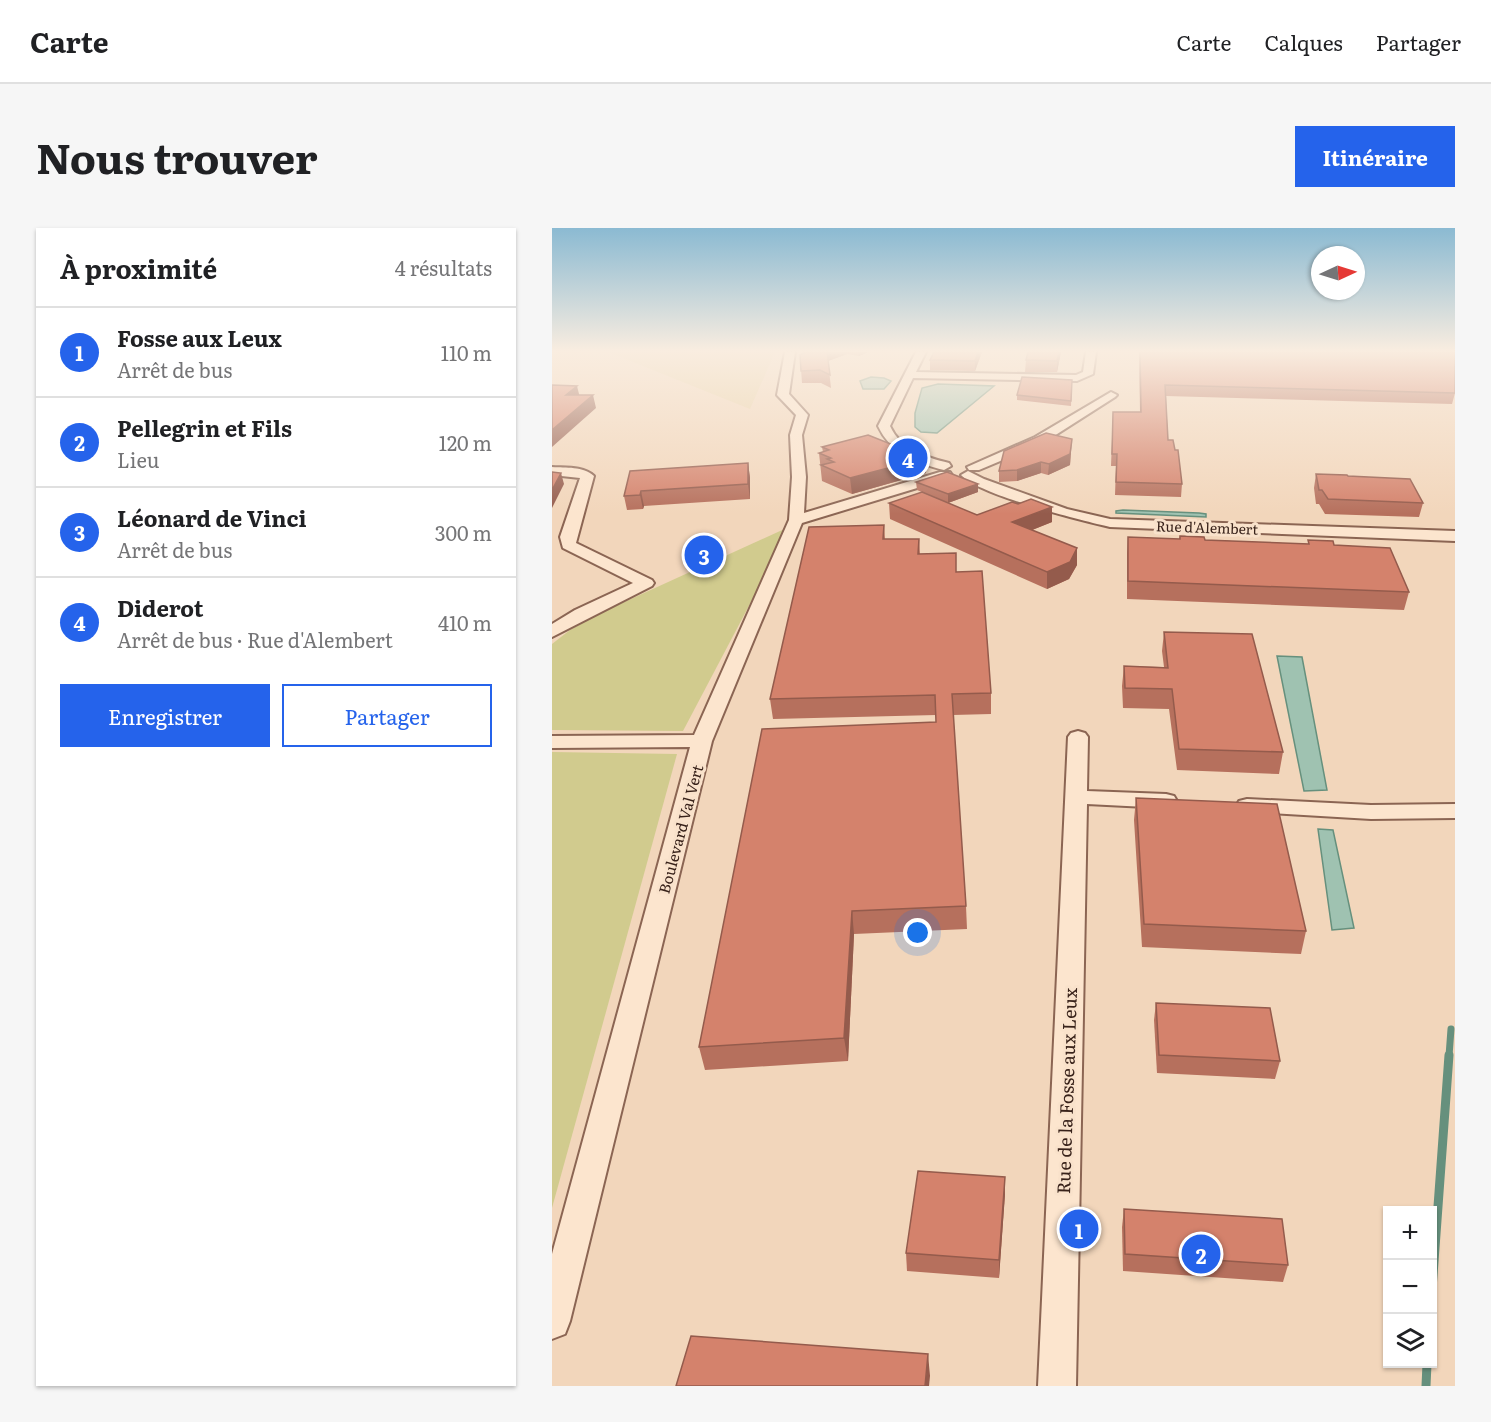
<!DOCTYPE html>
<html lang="fr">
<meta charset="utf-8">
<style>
body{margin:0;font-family:Literata,serif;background:#f6f6f6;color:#202124}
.controls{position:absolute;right:18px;bottom:18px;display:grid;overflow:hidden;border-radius:0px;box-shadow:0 2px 4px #0004}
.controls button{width:54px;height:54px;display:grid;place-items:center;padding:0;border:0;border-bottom:2px solid #e0e0e0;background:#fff;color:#202124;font:30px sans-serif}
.compass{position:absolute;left:759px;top:18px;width:54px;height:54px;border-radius:50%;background:#fff;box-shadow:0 2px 4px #0004;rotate:86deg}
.you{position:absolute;left:366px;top:705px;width:21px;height:21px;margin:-15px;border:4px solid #fff;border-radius:50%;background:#1a73e8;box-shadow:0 0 0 9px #1a73e833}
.badge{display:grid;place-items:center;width:39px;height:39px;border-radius:50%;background:#2563eb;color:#fff;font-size:20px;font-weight:700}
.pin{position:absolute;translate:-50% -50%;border:3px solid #fff;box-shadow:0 2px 6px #0006}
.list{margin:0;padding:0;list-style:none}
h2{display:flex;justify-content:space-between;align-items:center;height:78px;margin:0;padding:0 24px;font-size:26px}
h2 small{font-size:20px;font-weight:400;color:#757577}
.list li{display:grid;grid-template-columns:39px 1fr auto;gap:18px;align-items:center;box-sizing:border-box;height:90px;padding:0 24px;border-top:2px solid #e0e0e0}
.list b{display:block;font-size:22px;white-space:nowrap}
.list p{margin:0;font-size:20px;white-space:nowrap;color:#757577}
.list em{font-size:20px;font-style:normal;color:#757577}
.actions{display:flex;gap:12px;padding:18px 24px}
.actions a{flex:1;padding:14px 0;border:2px solid #2563eb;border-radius:0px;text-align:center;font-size:21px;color:#2563eb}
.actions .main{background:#2563eb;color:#fff}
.icon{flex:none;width:33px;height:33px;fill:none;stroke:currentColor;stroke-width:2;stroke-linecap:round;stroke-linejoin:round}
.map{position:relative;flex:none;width:903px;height:1158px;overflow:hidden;border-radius:0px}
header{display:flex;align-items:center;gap:36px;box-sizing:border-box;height:84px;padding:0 30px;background:#fff;border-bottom:2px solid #e0e0e0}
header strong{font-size:28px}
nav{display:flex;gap:33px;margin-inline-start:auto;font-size:21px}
.intro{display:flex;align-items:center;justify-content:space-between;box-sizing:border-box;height:144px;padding:0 36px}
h1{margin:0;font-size:42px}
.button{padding:15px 27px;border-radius:0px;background:#2563eb;color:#fff;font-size:21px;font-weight:700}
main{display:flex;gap:36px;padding:0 36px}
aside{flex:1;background:#fff;border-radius:0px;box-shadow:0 2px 4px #0004}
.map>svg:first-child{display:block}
.farmland{fill:#e8d1a7}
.green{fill:#d1cb8e}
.water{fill:#9fc2b1;stroke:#66907d;stroke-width:1.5}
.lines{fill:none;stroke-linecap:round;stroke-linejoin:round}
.stream-far1{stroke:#66907d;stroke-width:7}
.stream{stroke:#66907d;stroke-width:9}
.minor-casing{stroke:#8b6553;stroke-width:4}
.minor{fill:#fce5ce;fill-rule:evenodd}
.wall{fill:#b6705d}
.shaded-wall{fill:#945b4c}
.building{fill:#d4826c;stroke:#945b4c;stroke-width:1.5}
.labels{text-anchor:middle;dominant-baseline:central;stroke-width:6;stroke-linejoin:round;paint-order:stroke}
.far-street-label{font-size:14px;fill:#38221a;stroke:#f9e2cb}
.street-label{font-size:15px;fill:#38221a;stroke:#f9e2cb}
.near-street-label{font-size:18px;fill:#38221a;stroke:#f9e2cb}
</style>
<header>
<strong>Carte</strong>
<nav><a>Carte</a><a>Calques</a><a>Partager</a></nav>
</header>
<div class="intro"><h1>Nous trouver</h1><a class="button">Itinéraire</a></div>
<main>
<aside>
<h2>À proximité<small>4 résultats</small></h2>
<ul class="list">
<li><span class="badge">1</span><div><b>Fosse aux Leux</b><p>Arrêt de bus</p></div><em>110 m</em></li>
<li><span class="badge">2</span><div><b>Pellegrin et Fils</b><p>Lieu</p></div><em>120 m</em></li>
<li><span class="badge">3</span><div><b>Léonard de Vinci</b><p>Arrêt de bus</p></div><em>300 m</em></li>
<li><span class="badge">4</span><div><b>Diderot</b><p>Arrêt de bus · Rue d'Alembert</p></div><em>410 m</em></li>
</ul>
<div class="actions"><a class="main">Enregistrer</a><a>Partager</a></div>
</aside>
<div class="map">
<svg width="903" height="1158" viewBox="0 0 903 1158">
<rect width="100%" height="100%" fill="#f2d6bb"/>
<!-- farmland -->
<path class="farmland" d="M56,124h167l-25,57z"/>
<!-- green -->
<g class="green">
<path d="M239,298l-108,205 -131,-1v-86l18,-14 28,-16z"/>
<path d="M0,524l125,2 -125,454z"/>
</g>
<!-- water -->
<g class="water">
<path d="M319,149l13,1 7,3 -7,8h-21l-3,-8z"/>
<path d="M386,156l56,2 -57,47 -16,-1 -6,-5v-14l7,-25z"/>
<path d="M571,282l76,3 7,1v3l-90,-4v-2z"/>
<path d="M725,428l25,1 25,133 -23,1z"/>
<path d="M766,601l15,1 21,98 -22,2z"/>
</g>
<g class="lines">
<!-- stream-far1 -->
<path class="stream-far1" d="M897,828l2,-27"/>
<!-- stream -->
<g class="stream">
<path d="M880,1061l17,-234"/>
<path d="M874,1158l1,-22"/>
</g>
<defs>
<g id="minor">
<path d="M233,124h10l-6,42 19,21 -6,20 4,42 -2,36 136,-41h10l2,3 -2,3 -148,45 -90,218 -142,580 -5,13 -13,5v-85l138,-507 -138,1v-12l142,-1 95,-215 3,-43 -2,-42 6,-20 -19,-20z"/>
<path d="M364,124h10l-10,20 160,3 7,-3 3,-20h10l-3,22 -16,7 -164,-3 -23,48c11,24 35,31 59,37l2,3 -7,4c-28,-7 -53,-16 -66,-44z"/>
<path d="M559,164l6,3 -2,2 -72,46 -64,27h-10l-2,-3 68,-30z"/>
<path d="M0,239c14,1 31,-1 42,9l-18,67 76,37 2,3 -2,3 -100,51v-13l23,-14 58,-27 -70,-35 -3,-11 20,-59 -28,-3z"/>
<path d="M416,243l16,8 83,30 43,10 345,12v10l-345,-14c-30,-7 -131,-32 -149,-52z"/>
<path d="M526,503l7,2 3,4 -1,54 79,3 8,2 3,5 -3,5 -8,2 -79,-4 -11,582h-38l30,-649 3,-4z"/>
<path d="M695,571l124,6 84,-1v14l-84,1 -132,-8 -3,-5 3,-5z"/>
</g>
</defs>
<!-- minor casing -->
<use href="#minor" class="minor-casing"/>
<!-- minor -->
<use href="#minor" class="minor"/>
</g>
<!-- wall -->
<g class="wall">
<path d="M252,124h64l-9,4 -12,-2 -19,7 3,27 -10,-5h-19l-2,-28 4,-2z"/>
<path d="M382,124h48l-7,19 -45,-1v-10z"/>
<path d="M476,124h33l-4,20h-32l1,-12z"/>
<path d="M587,124h316v41l-3,11 -286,-8 2,44 7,10 7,34 -1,13 -66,-2 1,-29h-5l2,-54h27z"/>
<path d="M520,152l-1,26 -54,-6v-5z"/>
<path d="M270,219l104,11v15l-74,21 -30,-13 -3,-28 4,-1z"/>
<path d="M519,222l-1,15 -22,10 -7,-2 -24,8 -18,1v-11z"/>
<path d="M196,235l2,15v21l-106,7 -1,3 -16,1 -3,-14z"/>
<path d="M764,246l32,2 75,27 -4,14 -94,-3 -6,-10h-3l-2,-16z"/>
<path d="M364,254l62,2v8l-30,11 29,12 75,7 -20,8 45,35 -8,14 -22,10 -157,-70 -1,-16h59l-31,-13z"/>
<path d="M332,297l1,14h34l1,15 36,18 35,121v21l-38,1 13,191 1,23 -113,5 -6,127 -143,9 -6,-23 237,-325v-7l-163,4 -3,-20z"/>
<path d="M628,308l25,4 103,4v-4l26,5 75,47 -5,18 -277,-11v-45l1,-17 51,2z"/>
<path d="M612,404l119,120 -4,22 -102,-4 -8,-61 -46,-1 -1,-22 2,-20 40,1 -2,-16z"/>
<path d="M584,570l170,133 -5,23 -159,-7 -8,-127z"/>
<path d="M604,775l124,58 -5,18 -118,-6 -3,-53z"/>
<path d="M453,949v17l-6,84 -92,-7 -1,-18z"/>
<path d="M572,981l164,56 -5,17 -160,-11 -1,-44z"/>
</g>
<!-- shaded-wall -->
<g class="shaded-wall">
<path d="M275,124h19l1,2 -19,7z"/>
<path d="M307,124h9l-9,4z"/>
<path d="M426,124h4l-7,19v-10z"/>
<path d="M507,124h2l-4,20v-11z"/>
<path d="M25,158l3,12 -14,-3z"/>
<path d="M41,167l3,13 -44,39v-17z"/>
<path d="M520,211l-2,26 -22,10 1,-11z"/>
<path d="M374,230v15l-74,21 -2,-16z"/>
<path d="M489,234v11l-24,8v-11z"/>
<path d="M196,235l2,15v21l-2,-15z"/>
<path d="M9,245l3,11 -12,24v-18z"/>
<path d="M426,256v8l-30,11v-9z"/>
<path d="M89,263l3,15 -1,3 -3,-14z"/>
<path d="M500,279v15l-40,16v-16z"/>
<path d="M525,320v17l-8,14 -22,10v-17z"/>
<path d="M300,683l2,23 -6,127 -4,-23z"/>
<path d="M453,949v17l-6,84v-18z"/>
<path d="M376,1126l2,22 -1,10h-4z"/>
</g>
<!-- building -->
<g class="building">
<path d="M252,124h23l3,23 -10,-5 -19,1 -1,-16 4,-2z"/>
<path d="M382,124h44l-3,9 -45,-1z"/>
<path d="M476,124h31l-2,9 -31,-1z"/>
<path d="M588,124h315v41l-290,-8 3,55h5l2,10h3l4,34 -66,-2 1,-28h-5l1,-42h28z"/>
<path d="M470,149l50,3 -1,21 -54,-6z"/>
<path d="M0,157l25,1 -11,9h27l-41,35z"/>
<path d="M494,205l26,6 -2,15 -21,10 -8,-2 -24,8 -18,1 5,-20z"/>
<path d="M316,207l58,23 -76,20 -29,-13 13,-3 -7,-3 4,-1 -12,-5 10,-3 -7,-3z"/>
<path d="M196,235v21l-107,7 -1,4 -16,1 6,-25z"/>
<path d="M0,244l9,1 -9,17z"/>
<path d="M395,244l31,12 -30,10 -32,-12z"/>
<path d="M764,246l31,1 1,1 62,3 13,24 -95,-4 -6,-9h-3z"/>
<path d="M370,264l55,23 35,-13 6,2 13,-5 21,8 -40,15 65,26 -7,14 -23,10 -158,-69z"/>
<path d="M332,297l-1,14h36l-1,15 38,-1v19l26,-1 9,122 -39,1 14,212 -114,5 -8,127 -145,9 63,-318 174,-7 -1,-27 -165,4 39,-172z"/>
<path d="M628,308l24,1 1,3 104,4 -1,-4 25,1 1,4 56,3 19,44 -281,-11v-44l52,2z"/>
<path d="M612,404l88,2 31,118 -104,-3 -7,-60 -47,-1 -1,-22 44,2z"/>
<path d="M584,570l141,6 29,127 -162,-7z"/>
<path d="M604,775l114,5 10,53 -121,-6z"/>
<path d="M366,943l87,6 -6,83 -93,-7z"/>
<path d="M572,981l158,10 6,46 -163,-11z"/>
<path d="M139,1108l237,18 -3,32h-249z"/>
</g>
<!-- sky -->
<linearGradient id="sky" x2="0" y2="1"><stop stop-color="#8bbad2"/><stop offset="0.43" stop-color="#f9ede0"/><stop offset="1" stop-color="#f9ede0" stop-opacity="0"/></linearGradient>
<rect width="903" height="286" fill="url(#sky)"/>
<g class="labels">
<!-- far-street labels -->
<g class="far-street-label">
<text transform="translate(655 299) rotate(2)">Rue d'Alembert</text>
</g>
<!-- street labels -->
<g class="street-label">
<text transform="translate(128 601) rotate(-75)">Boulevard Val Vert</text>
</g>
<!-- near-street labels -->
<g class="near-street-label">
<text transform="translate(514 863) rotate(-88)">Rue de la Fosse aux Leux</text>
</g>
</g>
</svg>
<div class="controls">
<button>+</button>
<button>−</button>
<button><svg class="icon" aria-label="layers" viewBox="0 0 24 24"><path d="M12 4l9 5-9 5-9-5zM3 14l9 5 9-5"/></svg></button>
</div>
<svg class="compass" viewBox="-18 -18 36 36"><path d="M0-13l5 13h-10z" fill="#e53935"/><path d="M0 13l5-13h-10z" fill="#757577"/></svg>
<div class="you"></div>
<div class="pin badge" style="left:527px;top:1001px">1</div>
<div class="pin badge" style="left:649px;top:1026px">2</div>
<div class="pin badge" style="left:152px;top:327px">3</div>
<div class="pin badge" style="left:356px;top:230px">4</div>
</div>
</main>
